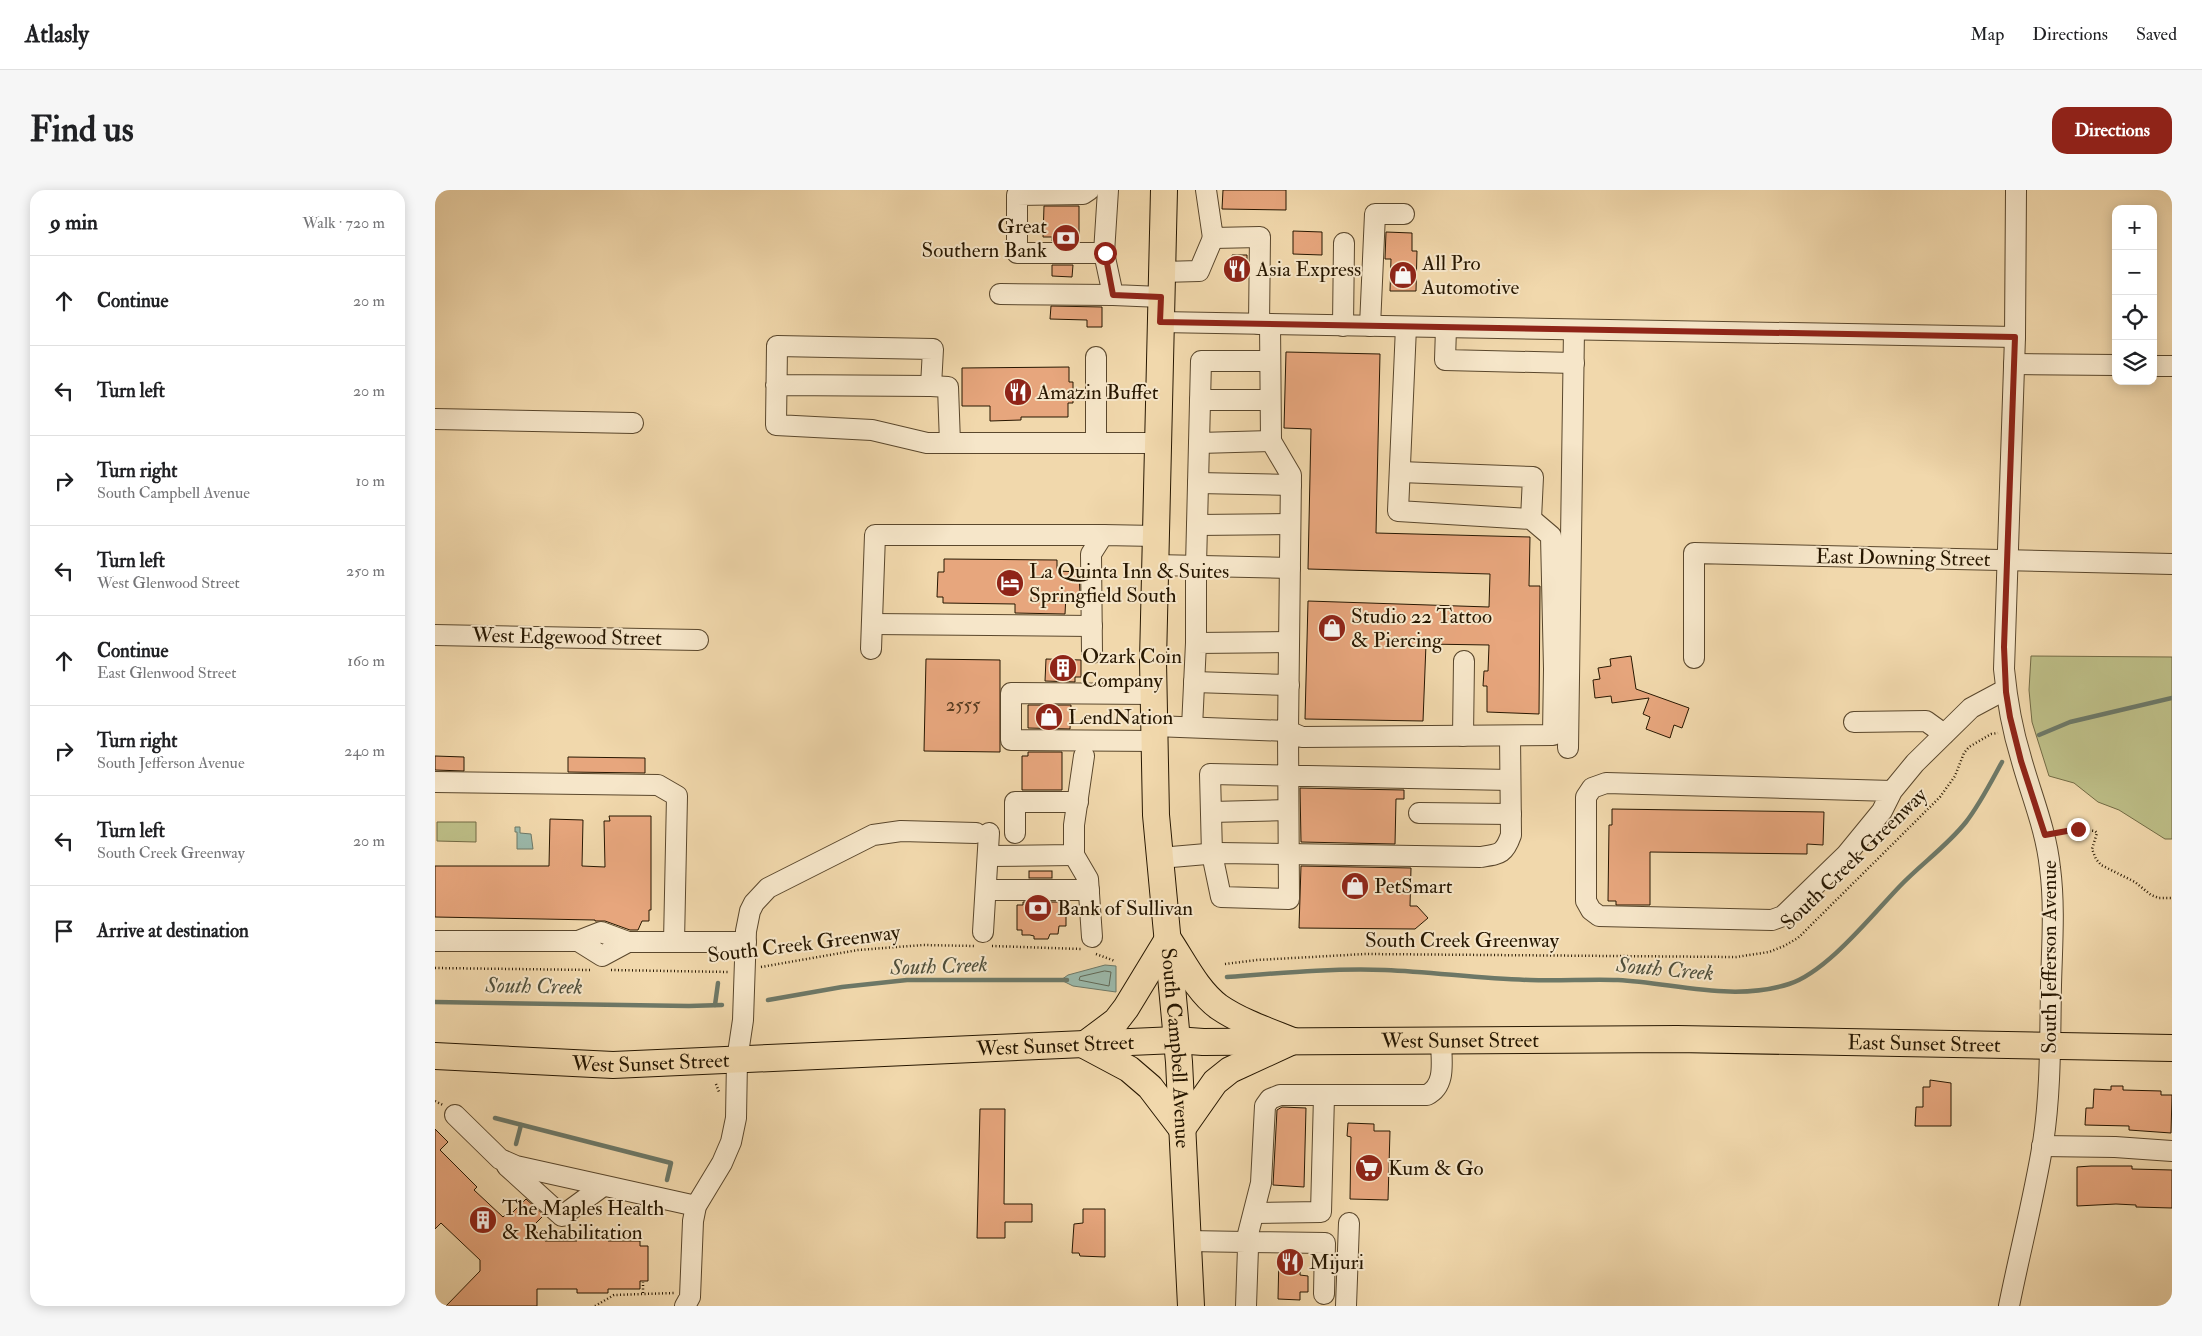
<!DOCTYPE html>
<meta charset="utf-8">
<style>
body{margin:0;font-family:"IM FELL Double Pica",serif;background:#f6f6f6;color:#202124}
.controls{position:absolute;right:15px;top:15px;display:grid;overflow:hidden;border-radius:10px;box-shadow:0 2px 12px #0003}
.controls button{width:45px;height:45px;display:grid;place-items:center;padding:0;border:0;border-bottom:1px solid #e0e0e0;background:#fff;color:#202124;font:25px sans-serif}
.stop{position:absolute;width:15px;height:15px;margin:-11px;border:4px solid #8f2418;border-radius:50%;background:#fff}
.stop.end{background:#8f2418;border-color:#fff;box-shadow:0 1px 5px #0008}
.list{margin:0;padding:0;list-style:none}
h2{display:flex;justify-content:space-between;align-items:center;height:65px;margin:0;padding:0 20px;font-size:21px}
h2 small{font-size:16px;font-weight:400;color:#757577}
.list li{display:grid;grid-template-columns:32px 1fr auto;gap:15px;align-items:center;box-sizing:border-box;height:90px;padding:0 20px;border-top:1px solid #e0e0e0}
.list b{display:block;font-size:19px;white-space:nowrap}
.list p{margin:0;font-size:16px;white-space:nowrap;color:#757577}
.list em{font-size:16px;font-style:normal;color:#757577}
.icon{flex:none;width:28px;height:28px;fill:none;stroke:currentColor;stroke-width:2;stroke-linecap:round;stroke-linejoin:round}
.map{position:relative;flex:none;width:1737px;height:1116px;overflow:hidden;border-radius:15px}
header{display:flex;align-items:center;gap:30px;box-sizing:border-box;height:70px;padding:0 25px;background:#fff;border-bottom:1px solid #e0e0e0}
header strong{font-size:24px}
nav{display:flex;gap:28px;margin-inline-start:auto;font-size:18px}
.intro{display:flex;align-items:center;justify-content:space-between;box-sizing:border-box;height:120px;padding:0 30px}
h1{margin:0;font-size:35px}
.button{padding:12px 22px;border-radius:15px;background:#8f2418;color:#fff;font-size:18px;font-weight:700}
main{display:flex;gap:30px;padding:0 30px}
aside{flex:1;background:#fff;border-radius:15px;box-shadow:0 2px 12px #0003}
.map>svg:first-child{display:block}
.green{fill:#bdbe87;stroke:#726a44}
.water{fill:#9bb9ab;stroke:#6d7867}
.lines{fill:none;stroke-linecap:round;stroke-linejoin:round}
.shore{stroke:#616856;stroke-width:1}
.stream{stroke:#6d7867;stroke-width:4.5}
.building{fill:#e7a67d;stroke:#271701}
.minor-casing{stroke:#5a472c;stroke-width:22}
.major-casing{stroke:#271701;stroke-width:28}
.path{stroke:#271701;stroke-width:2.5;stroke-dasharray:1 2.5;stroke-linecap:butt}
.minor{stroke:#f6e6c9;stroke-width:20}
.major{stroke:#f1d8ac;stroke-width:26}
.route{stroke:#8f2418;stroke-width:6}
.labels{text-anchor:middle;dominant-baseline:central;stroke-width:4;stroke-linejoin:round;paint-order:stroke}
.number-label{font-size:19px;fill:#573b20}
.poi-label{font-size:21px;fill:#271701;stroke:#f6e6c9;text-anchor:start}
.street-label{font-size:21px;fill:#271701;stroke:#f6e6c9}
.water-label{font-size:22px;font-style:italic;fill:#50503c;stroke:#f6e6c9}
</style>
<header>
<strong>Atlasly</strong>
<nav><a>Map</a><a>Directions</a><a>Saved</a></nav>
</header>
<div class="intro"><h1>Find us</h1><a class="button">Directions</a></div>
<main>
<aside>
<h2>9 min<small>Walk · 720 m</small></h2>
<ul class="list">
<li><svg class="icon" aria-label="ahead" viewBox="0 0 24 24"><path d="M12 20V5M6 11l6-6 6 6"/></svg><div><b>Continue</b></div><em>20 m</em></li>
<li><svg class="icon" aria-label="left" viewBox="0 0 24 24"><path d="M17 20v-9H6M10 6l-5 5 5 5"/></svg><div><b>Turn left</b></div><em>20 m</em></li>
<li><svg class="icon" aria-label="right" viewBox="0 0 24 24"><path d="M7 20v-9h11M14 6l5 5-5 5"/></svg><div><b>Turn right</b><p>South Campbell Avenue</p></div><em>10 m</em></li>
<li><svg class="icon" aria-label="left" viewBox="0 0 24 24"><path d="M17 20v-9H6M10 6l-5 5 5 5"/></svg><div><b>Turn left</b><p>West Glenwood Street</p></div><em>250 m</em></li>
<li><svg class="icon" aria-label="ahead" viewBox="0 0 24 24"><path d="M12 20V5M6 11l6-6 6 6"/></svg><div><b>Continue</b><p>East Glenwood Street</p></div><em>160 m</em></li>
<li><svg class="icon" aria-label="right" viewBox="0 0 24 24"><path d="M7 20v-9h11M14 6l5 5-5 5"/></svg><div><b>Turn right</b><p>South Jefferson Avenue</p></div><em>240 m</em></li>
<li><svg class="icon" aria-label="left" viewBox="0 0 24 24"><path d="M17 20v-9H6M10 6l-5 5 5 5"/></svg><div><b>Turn left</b><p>South Creek Greenway</p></div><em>20 m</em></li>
<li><svg class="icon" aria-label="arrive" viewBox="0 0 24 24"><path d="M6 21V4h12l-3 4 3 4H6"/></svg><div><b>Arrive at destination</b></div></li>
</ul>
</aside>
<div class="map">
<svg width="1737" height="1116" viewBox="0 0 1737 1116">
<rect width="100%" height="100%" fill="#f1d8ac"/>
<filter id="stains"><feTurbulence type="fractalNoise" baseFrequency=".004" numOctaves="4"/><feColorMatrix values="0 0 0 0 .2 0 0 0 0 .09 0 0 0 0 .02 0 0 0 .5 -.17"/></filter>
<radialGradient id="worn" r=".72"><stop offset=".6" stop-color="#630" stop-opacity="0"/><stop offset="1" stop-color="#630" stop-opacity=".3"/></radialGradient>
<!-- green -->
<g class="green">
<path d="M1596,466l141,1v182h-7l-46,-29 -21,-8 -24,-19 -25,-7 -17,-54 -3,-32z"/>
<path d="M2,632h39v20l-39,-1z"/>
</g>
<!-- water -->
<g class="water">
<path d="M80,637h5v6l11,1 2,15h-16v-17h-2z"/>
<path d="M670,775l11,1v26l-43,-6 -12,-6 7,-5z"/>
</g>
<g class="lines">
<!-- shore -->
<path class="shore" d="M670,781l6,1 -2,14 -30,-6 1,-3z"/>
<!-- stream -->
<g class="stream">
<path d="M1604,545l31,-13 102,-24"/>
<path d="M792,787c53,-4 106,-9 158,-7 49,2 97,9 145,10 30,1 59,-1 88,0 56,3 115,22 171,4 38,-12 83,-69 111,-98 21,-22 47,-40 66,-64 14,-18 25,-40 36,-60"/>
<path d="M333,810l74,-13 65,-7h160"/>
<path d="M0,812l254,4 33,-1"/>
<path d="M280,815l3,-22"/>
<path d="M60,928l176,45 -4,17"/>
<path d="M81,954l5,-19"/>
</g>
</g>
<!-- building -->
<g class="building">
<path d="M788,0h63v20l-64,-1z"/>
<path d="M609,16h35v33l-27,2v-4h-9z"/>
<path d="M858,41l29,1v23l-29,-1z"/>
<path d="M951,42l26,1v18h5l-1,40h-26l1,-32h-6z"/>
<path d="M797,65h15v24l-21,-1v-18h6z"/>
<path d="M617,75h21l-1,12 -20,-1z"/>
<path d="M616,116l51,1v20h-15v-7l-37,-1z"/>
<path d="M851,162l94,2 -4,179 154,4 -1,49h11l-1,128 -52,-2v-26h-4l1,-15h4l1,-26 -63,-1 -3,77 -118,-2 3,-118 181,6 1,-33 -182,-5 3,-140 -27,-1z"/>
<path d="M634,177v15h4v21h-5v14h-47v3l-31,1v-15h-28v-38z"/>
<path d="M509,369l113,1v11l22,1 1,23h-14l-1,19 -50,-1v-9l-72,-1v-6h-6l1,-25h6z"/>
<path d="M1196,466l5,33 53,19 -7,20 -8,-3 -4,13 -24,-9 4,-12 -7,-3 6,-16 -37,5 -1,-7 -16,2 -2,-18 7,-1 -2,-11 13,-2 -1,-7z"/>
<path d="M491,469l74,1v92l-76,-1z"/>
<path d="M611,469l35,1v17h-6v5l-30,-1z"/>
<path d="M593,515h43l-1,24 -42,-1z"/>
<path d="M593,562h34v38h-40v-34h6z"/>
<path d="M0,566l29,1v14l-29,-1z"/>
<path d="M133,567l77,1v15l-77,-1z"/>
<path d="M865,598l104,2v9h-8l-1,45 -94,-2z"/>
<path d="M1177,619l212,3 -1,33 -16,-1v10l-157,-2v53h-34v-4h-8l1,-76h3z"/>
<path d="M174,626h42v94h-2v11h-7l-4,9h-8l-25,-9h-10v-1l-160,-3v-51h114l1,-47 33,1 -1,46 23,1 -1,-46h6z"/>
<path d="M866,676l110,2 -1,38h7l11,12 -13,11 -116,-1z"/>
<rect x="594" y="681" width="23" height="7"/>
<path d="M588,712h36v9h7v15h-7l-1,8h-8l-2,5h-14v-3l-4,-1h-8v-5h-5v-25h6z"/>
<path d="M1495,890l21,3v43h-36l1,-19h7v-20h7z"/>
<path d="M1676,896h12v4l38,1v4h11l-1,38 -42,-3v-4l-44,-1 1,-17h7l1,-19 17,1z"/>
<path d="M847,917l24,1 -2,79 -31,-2 4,-75z"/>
<path d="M545,919h25l-1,95h28v18h-27v16h-28z"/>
<path d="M913,933l26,1v7h16l-2,69 -38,-1 1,-62 -4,-1z"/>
<path d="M0,939l13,13 -8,8 37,37 -3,3 29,27 7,-7 3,2 13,-13 18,16 -12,12 13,14h32v-4h31v4h32v5h8v35h-8v8h-32v4h-31v-4h-40v17h-91l34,-35v-11l-39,-37 -6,6z"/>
<path d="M1656,976h41v3l40,1v38l-36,-1v-2l-20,-1 -39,2v-39z"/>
<path d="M648,1019h22v48l-25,-1 -1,-3h-7l2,-29 9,-1z"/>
<path d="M844,1064l22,1 -1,20 8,1v16h-8v8l-22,-1z"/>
</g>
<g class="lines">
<defs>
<g id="minor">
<path d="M654,0l-6,4 -66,1v58h87"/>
<path d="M673,0l-4,63 9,42 48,2"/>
<path d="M771,0l7,48 47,-1 -1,87"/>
<path d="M727,82l37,-1 14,-33"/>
<path d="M565,104l113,1"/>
<path d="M725,132l855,15"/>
<path d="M908,136l1,-83"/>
<path d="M935,136l5,-112h29"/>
<path d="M971,137l-8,184 133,8 20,17 3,133 -1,66 -251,2 -14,-6 1,168 -68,-2 -9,-43 -2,-80 300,6"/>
<path d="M1011,138l-1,32 129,3"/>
<path d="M661,167v86"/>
<path d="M1579,174l102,1"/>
<path d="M1718,176h19"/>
<path d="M341,195l155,1 2,-37 -156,-3 -1,79 96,5 55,13h231"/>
<path d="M496,196l17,1 2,56"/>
<path d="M765,210h70"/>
<path d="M0,229l198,4"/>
<path d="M764,253l72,-2"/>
<path d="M965,282l133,5 -2,42"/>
<path d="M763,293l93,2"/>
<path d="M762,335l93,-1"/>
<path d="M720,375l135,3"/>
<path d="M437,434l220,2"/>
<path d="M0,445l263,5"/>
<path d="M761,453v-77l5,-205h68"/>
<path d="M436,459l4,-114h228"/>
<path d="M657,463l-1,-99 12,-19 53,1"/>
<path d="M1259,468v-105l478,11"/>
<path d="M759,492l95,3"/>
<path d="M719,504l-143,-1v47l144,1"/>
<path d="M1419,532l72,-1 18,13"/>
<path d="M719,536l134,5 3,-256 -20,-34 -1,-117"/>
<path d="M757,537l4,-84 93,-1"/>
<path d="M1028,546l1,-75"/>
<path d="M1133,558l6,-418"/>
<path d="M0,592l223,3 19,11 -3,146"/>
<path d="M1457,601l-286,-8 -14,5 -6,9v104l5,9 8,6 173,4 11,-4 63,-61 36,-44 10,-20 23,-28 56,-55 28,-15 7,-1"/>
<path d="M776,622l77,-2"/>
<path d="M984,623l92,1"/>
<path d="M580,643v-31h63"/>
<path d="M639,665l14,24 4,58"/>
<path d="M553,666l86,-1v-30l10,-69"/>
<path d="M725,668l58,-5 262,4c19,-3 24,-2 31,-22l-1,-99"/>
<path d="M551,700h103"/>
<path d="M548,742l6,-99"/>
<path d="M0,751h143l24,15 26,-14h118"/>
<path d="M143,751l23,-9 27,10"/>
<path d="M20,925l45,44 16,7 180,40"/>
<path d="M1607,956l73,1 57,4"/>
<path d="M72,976l55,50 41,-30"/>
<path d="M820,1023l66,-1 3,-116"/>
<path d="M753,1051l58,1 2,6 -2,58"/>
<path d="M889,1104l1,-51 -79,-1 15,-59 4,-77 5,-7 10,-4h147c20,-10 14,-35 14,-55"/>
<path d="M250,1116l5,-9 3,-76 3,-15 26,-43 9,-21 5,-24 1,-58 6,-40 3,-89 4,-20 4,-8 14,-15 105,-53 28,-4 75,2"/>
<path d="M911,1116l3,-83"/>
<path d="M1574,1116c11,-55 25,-108 34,-163 8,-52 7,-106 8,-158 1,-39 4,-79 -1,-117 -4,-39 -19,-73 -29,-110 -9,-29 -14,-58 -17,-89l11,-332 1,-147"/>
</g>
<g id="major">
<path id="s1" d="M729,0l-11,471 3,154 23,247 12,244"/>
<path d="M733,749c15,22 29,52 51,68 22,15 49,24 74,34l-63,29 -15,12 -33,47 -32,-42 -21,-18 -45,-24 32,-24 10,-13z"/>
<path id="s2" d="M0,866l178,9 563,-25 27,2 474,-3 495,9"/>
</g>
</defs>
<!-- minor casing -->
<use href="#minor" class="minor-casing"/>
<!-- major casing -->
<use href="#major" class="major-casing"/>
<!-- path -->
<g class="path">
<path d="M1626,642l17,-3 17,2 2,2 -5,16 4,10 5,6 34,17 16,13 8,3h13"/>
<path d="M557,756l89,3"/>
<path d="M661,764l19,7"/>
<path d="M790,774l32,-4 108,-6 371,3 33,-5 15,-6 14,-8 142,-141 15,-21 9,-23 5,-6 22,-13 7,-1"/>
<path d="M326,777l97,-17 65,-5 51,1"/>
<path d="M0,778l156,2"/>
<path d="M176,780l117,2"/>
<path d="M281,894l3,8"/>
<path d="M0,911l8,4"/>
<path d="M208,1103v-11"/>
<path d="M160,1116l19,-11 60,-2"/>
</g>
<!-- minor -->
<use href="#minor" class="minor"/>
<!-- major -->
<use href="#major" class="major"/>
</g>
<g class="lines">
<!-- route -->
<path class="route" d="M670,63l8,42 48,2 -1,25 855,15 -11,310 2,45 4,25 11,44 24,74 33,-6"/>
</g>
<!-- icons -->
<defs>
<symbol id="bank-disc" viewBox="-11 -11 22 22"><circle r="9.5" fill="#8f2418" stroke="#f6e6c9"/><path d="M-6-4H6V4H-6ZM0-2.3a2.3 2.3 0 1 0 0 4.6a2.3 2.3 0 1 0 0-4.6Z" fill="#fff"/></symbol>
<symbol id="restaurant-disc" viewBox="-11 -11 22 22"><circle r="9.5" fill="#8f2418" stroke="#f6e6c9"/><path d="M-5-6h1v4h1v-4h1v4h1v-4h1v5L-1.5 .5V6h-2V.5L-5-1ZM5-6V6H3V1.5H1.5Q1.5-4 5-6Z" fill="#fff"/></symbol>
<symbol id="shop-disc" viewBox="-11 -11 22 22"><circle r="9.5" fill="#8f2418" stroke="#f6e6c9"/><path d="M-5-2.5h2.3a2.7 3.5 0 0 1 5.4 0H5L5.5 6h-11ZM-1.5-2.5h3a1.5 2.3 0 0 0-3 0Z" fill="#fff"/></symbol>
<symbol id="hotel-disc" viewBox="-11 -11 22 22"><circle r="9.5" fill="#8f2418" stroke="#f6e6c9"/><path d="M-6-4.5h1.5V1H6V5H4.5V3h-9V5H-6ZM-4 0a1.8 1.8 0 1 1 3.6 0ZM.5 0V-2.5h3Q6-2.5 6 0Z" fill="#fff"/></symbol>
<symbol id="building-disc" viewBox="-11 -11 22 22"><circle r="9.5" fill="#8f2418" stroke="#f6e6c9"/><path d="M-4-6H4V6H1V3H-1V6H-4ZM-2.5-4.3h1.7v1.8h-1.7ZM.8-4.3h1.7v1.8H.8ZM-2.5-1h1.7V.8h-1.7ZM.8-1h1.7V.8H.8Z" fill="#fff"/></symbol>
<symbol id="supermarket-disc" viewBox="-11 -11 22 22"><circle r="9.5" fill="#8f2418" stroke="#f6e6c9"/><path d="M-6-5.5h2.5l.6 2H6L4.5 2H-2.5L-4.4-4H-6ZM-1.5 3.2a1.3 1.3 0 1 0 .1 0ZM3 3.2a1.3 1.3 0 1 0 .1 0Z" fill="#fff"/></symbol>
</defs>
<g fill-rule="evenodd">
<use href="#bank-disc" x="615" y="32" width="32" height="32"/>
<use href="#restaurant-disc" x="786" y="63" width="32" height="32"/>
<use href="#shop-disc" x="952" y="69" width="32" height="32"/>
<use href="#restaurant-disc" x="567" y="186" width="32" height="32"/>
<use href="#hotel-disc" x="559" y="377" width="32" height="32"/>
<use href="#shop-disc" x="881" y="422" width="32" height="32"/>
<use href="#building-disc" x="612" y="462" width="32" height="32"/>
<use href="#shop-disc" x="598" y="511" width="32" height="32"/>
<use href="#shop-disc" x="904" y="680" width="32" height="32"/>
<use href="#bank-disc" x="587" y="702" width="32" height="32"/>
<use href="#supermarket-disc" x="918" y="962" width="32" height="32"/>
<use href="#building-disc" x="32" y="1014" width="32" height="32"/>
<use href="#restaurant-disc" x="839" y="1056" width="32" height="32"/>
</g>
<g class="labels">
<!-- number labels -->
<g class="number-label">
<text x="528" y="515">2555</text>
</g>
<!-- poi labels -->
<g class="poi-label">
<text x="612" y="36" text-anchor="end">Great<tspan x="612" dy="24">Southern Bank</tspan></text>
<text x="987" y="73">All Pro<tspan x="987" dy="24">Automotive</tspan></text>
<text x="821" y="79">Asia Express</text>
<text x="602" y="202">Amazin Buffet</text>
<text x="594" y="381">La Quinta Inn &amp; Suites<tspan x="594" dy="24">Springfield South</tspan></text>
<text x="916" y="426">Studio 22 Tattoo<tspan x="916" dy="24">&amp; Piercing</tspan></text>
<text x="647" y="466">Ozark Coin<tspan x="647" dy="24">Company</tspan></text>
<text x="633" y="527">LendNation</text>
<text x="939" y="696">PetSmart</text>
<text x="622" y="718">Bank of Sullivan</text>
<text x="953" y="978">Kum &amp; Go</text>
<text x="67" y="1018">The Maples Health<tspan x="67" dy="24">&amp; Rehabilitation</tspan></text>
<text x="874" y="1072">Mijuri</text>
</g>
<!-- street labels -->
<g class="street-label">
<text transform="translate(1468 368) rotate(1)">East Downing Street</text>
<text transform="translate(132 447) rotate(1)">West Edgewood Street</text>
<text transform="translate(1419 669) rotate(-44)">South Creek Greenway</text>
<text x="1027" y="750">South Creek Greenway</text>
<text transform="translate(369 754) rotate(-7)">South Creek Greenway</text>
<text transform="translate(1614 767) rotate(-90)">South Jefferson Avenue</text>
<text stroke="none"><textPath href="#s2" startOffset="1026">West Sunset Street</textPath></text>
<text stroke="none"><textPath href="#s2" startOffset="1490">East Sunset Street</textPath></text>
<text stroke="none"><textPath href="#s2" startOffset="621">West Sunset Street</textPath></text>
<text stroke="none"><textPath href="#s1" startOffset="859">South Campbell Avenue</textPath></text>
<text stroke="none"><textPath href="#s2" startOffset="216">West Sunset Street</textPath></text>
</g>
<!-- water labels -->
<g class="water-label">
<text transform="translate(504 776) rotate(-2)">South Creek</text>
<text transform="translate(1230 779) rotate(5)">South Creek</text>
<text transform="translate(99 796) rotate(1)">South Creek</text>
</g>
</g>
<rect width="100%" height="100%" filter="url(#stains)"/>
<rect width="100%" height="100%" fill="url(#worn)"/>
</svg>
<div class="controls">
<button>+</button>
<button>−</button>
<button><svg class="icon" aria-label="locate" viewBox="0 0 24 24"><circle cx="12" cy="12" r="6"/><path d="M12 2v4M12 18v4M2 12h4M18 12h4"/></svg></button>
<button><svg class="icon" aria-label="layers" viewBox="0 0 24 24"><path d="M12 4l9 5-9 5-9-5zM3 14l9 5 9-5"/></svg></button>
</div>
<div class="stop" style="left:670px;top:63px"></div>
<div class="stop end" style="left:1643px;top:639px"></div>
</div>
</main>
